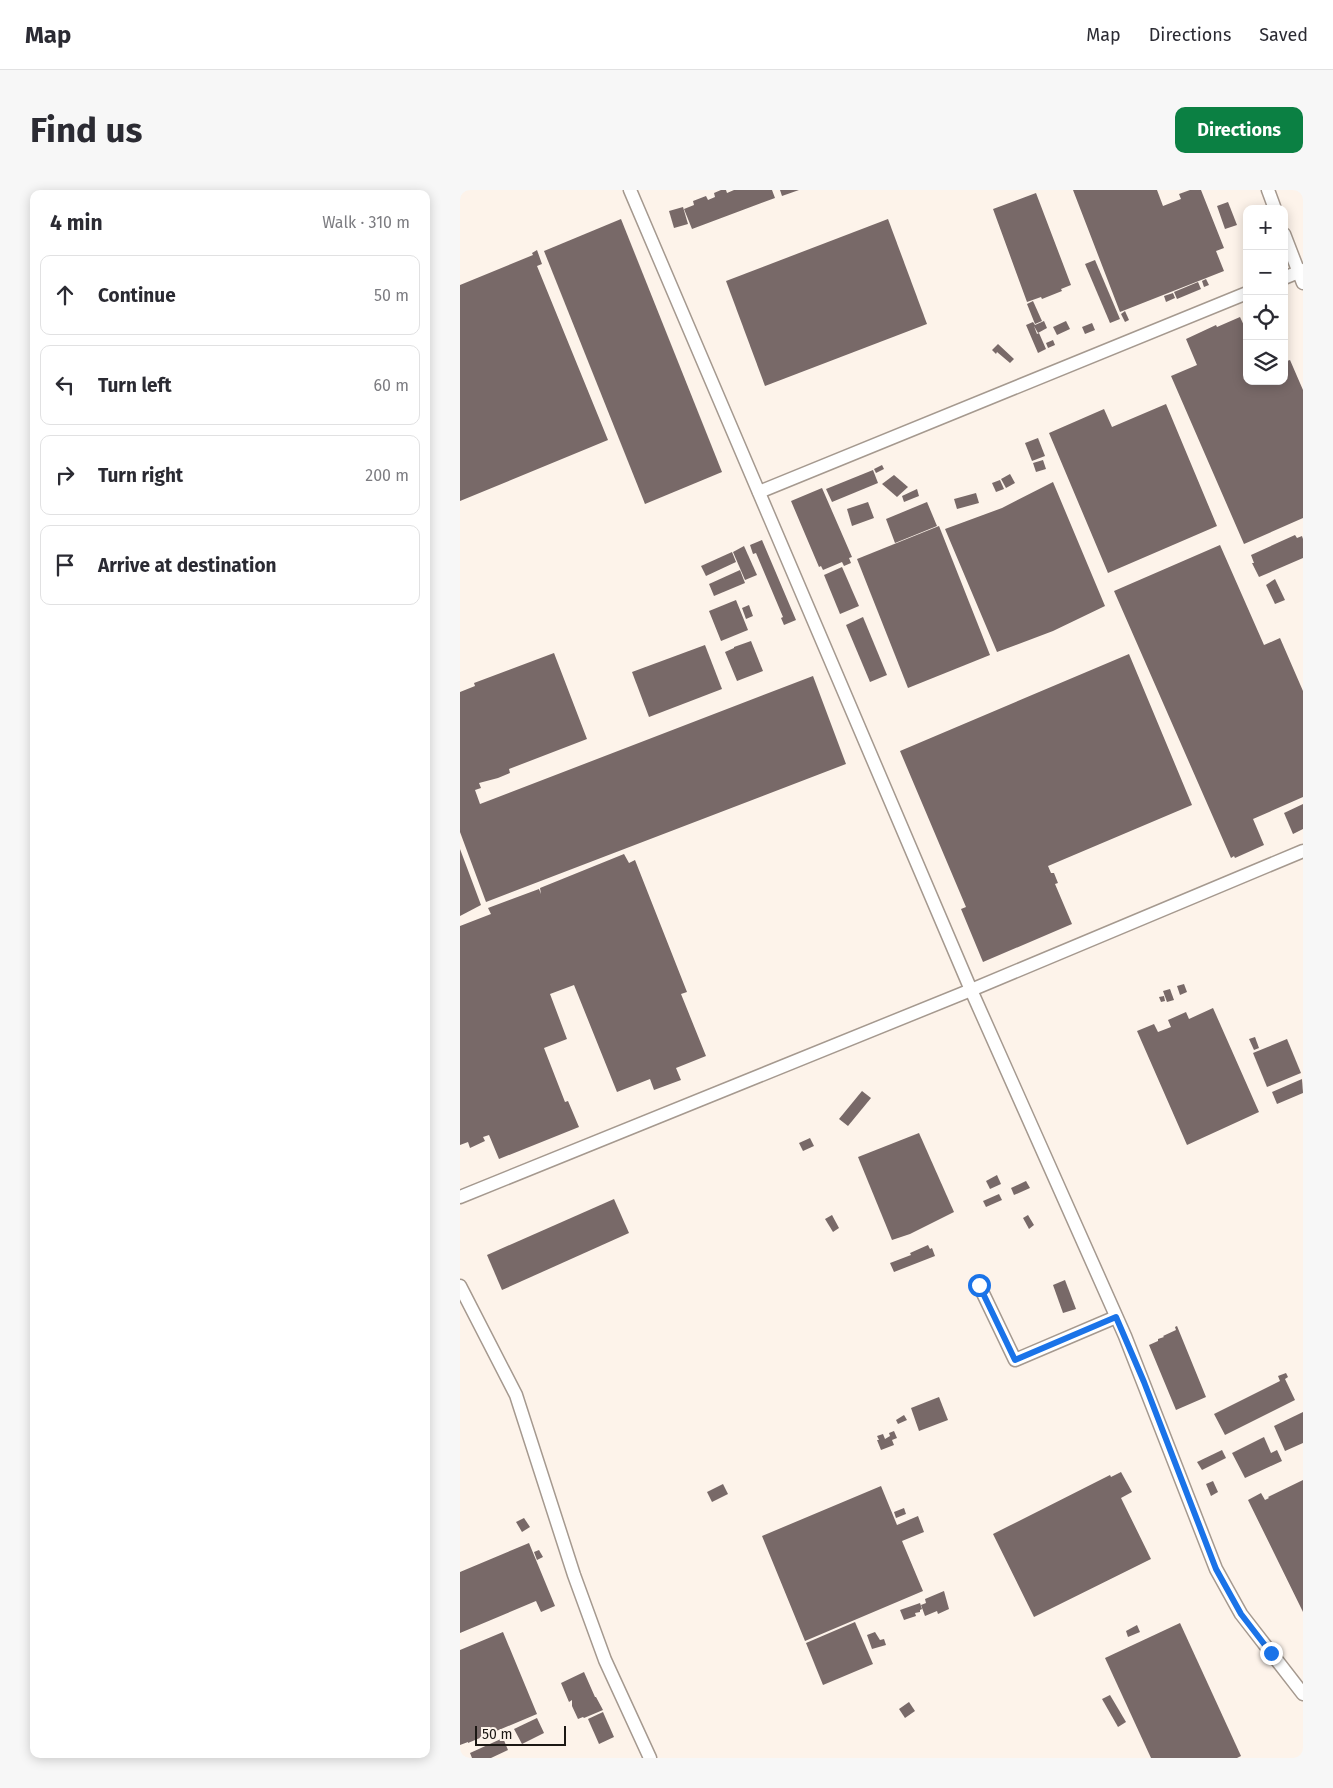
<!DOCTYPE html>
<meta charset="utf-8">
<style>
body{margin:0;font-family:"Fira Sans",sans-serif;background:#f7f7f7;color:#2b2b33}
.controls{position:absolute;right:15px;top:15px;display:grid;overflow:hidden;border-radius:10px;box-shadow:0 2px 12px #0003}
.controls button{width:45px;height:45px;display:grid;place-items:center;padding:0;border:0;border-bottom:1px solid #e1e1e2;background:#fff;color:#2b2b33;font:25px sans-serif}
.scale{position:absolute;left:15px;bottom:12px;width:91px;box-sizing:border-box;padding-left:5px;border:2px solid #1c1814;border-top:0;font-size:14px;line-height:18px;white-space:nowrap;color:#1c1814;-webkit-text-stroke:4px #fdf3ea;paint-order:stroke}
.stop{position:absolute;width:15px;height:15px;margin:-11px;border:4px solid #1a73e8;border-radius:50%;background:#fff}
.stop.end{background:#1a73e8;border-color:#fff;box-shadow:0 1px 5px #0008}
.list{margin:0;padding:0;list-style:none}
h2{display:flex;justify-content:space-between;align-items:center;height:65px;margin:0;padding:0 20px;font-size:21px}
h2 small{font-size:16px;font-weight:400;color:#7c7c81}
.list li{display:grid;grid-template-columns:32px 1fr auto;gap:15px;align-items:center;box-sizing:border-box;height:80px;margin:0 10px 10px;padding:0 10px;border:1px solid #e1e1e2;border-radius:10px}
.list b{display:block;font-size:19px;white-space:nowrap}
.list em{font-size:16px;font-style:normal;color:#7c7c81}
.icon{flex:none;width:28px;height:28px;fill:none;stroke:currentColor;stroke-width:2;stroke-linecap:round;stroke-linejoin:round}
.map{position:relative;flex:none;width:843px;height:1568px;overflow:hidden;border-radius:10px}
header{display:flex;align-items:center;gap:30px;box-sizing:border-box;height:70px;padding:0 25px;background:#fff;border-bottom:1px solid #e1e1e2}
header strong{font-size:24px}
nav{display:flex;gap:28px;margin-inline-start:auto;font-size:18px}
.intro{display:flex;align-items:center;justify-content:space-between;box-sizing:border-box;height:120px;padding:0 30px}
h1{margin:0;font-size:35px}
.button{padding:12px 22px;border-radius:10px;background:#0b8043;color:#fff;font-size:18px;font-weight:700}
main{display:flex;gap:30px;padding:0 30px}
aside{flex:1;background:#fff;border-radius:10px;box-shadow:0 2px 12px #0003}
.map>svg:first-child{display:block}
.building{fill:#786968}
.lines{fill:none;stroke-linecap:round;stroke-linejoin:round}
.minor-casing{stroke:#a5998f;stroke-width:15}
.minor{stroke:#fff;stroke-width:12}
.route{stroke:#1a73e8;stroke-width:6}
</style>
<header>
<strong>Map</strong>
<nav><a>Map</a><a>Directions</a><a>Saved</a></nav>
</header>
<div class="intro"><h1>Find us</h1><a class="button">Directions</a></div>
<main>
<aside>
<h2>4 min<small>Walk · 310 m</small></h2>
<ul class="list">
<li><svg class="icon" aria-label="ahead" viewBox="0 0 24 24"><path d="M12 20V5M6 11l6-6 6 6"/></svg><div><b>Continue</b></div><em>50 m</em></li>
<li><svg class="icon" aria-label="left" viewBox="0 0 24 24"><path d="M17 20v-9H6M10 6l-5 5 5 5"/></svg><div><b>Turn left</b></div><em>60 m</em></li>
<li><svg class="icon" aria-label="right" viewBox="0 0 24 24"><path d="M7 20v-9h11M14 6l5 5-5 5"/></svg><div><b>Turn right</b></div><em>200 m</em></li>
<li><svg class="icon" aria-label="arrive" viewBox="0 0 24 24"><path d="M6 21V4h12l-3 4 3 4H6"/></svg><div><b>Arrive at destination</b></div></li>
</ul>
</aside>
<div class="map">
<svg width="843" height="1568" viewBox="0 0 843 1568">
<rect width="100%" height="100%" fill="#fdf3ea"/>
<!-- building -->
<g class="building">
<path d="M261,0h5l1,3 7,-3h38l3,8 -83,31 -8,-20 10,-4 -1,-4 13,-5 2,4 7,-3 -1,-4z"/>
<path d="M320,0h19l-17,6z"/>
<path d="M613,0h84l6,16 18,-7 -2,-5 11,-4h11l23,58 -8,3 8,20 -104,41z"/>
<path d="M576,3l35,92 -10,4 1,2 -20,8 -1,-2 -14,5 -34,-93z"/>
<path d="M768,12l9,23 -12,4 -8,-23z"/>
<path d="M223,17l5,17 -14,4 -5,-17z"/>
<path d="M161,29l101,253 -77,32 -101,-253z"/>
<path d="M428,29l39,105 -162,62 -39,-105z"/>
<path d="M77,60l5,14 -5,2 71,174 -148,61v-216l73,-30 -1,-2z"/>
<path d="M635,70l25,59 -10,4 -25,-59z"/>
<path d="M746,89l3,6 -5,2 -2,-6z"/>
<path d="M738,92l3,7 -24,10 -3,-7z"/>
<path d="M713,103l2,5 -9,4 -2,-6z"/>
<path d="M573,111l9,20 -7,3 -8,-20z"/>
<path d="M665,121l4,9 -4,2 -4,-8z"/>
<path d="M780,127l7,15v49h37v-19l6,-2 13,30v128l-59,26 -73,-168 26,-11 -11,-26 30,-14 1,2z"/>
<path d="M584,131l3,7 -9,5 -4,-7 3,8 2,-1 7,16 -8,4 -12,-28 7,-3 2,3z"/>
<path d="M606,131l4,8 -13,6 -4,-8z"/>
<path d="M632,133l3,7 -10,4 -3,-7z"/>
<path d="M593,150l2,5 -7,3 -2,-5z"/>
<path d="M538,154l16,15 -4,4 -13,-11 -1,2 -4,-4z"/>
<path d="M706,214l51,122 -109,47 -59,-140 55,-24 8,18z"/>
<path d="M578,248l7,18 -13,5 -7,-18z"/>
<path d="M583,270l3,9 -10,3 -3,-9z"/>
<path d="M422,275l2,4 -8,4 -2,-4z"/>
<path d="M413,280l5,13 -46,19 -6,-13z"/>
<path d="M550,284l5,9 -9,5 -5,-9z"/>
<path d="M434,285l14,12 -11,10 -15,-13z"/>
<path d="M540,290l4,9 -8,3 -4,-9z"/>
<path d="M593,292l52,124 -52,25 -56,21 -52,-123 57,-21z"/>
<path d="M362,298l30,69 -3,1 2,5 -7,3 -2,-4 -19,8 -2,-4 -2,1 -28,-66z"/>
<path d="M457,299l2,7 -15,6 -2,-6z"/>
<path d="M516,303l3,10 -22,6 -3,-10z"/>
<path d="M408,312l6,16 -22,8 -5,-17z"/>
<path d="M467,312l10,24 -42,17 -9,-24z"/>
<path d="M479,336l51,129 -82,33 -51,-129z"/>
<path d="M835,345l2,3 5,-2 1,3v19l-44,19 -7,-14h2l-3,-8z"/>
<path d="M302,350l34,80 -12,5 -3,-7 2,-1 -27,-64 -3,1 -3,-9z"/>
<path d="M760,355l44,100 16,-7 23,53v106l-50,22 11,26 -29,13 -1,-2 -3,2 -117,-267z"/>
<path d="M284,356l13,29 -12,5 -12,-28z"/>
<path d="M272,362l4,10 -30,14 -5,-10z"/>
<path d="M382,377l17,39 -19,8 -16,-39z"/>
<path d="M280,380l5,13 -31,13 -5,-12z"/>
<path d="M815,389l10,21 -10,4 -9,-19z"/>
<path d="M276,410l12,30 -27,11 -12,-30z"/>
<path d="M289,415l4,11 -7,3 -4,-11z"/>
<path d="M403,427l24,58 -17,7 -24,-57z"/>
<path d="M291,451l12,30 -26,10 -12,-29 9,-4v-1z"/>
<path d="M245,455l17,44 -73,28 -17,-45z"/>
<path d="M94,463l33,86 -78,30 1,4 -12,5 -19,5 2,5 -6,2 5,14 333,-128 33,88 -360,138 -26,-70v-140l15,-6 -1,-3z"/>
<path d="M669,464l63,151 -144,61 3,7h3l4,10 -3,1 17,40 -89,38 -22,-53 5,-2 -66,-156z"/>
<path d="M843,614v25l-10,5 -9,-21z"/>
<path d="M0,659l21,56 -21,11z"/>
<path d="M164,664l5,9 6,-3 52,132 -6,2 25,62 -30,12 5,12 -27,10 -4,-11 -33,13 -43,-107 -24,9 17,45 -23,9 21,54 3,-1 11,26 -80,32 -10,-24 -6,2 2,4 -15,7 -2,-6 -8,3v-219l31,-12 -3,-6 51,-19 2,5 -1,-6z"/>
<path d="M724,794l3,8 -7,3 -3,-9z"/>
<path d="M710,799l4,11 -7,2 -4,-11z"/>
<path d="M704,806l1,5 -4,1 -2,-5z"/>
<path d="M753,818l46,104 -72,33 -50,-114 17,-7 4,8 13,-5 -3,-7 18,-8 3,7z"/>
<path d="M795,847l4,11 -5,2 -5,-11z"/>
<path d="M827,849l14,34 -34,14 -14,-34z"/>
<path d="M842,889l1,14 -26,11 -5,-12z"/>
<path d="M402,901l9,7 -23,28 -9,-7z"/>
<path d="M459,943l35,79 -44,22 -18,6 -34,-83z"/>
<path d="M350,948l4,8 -11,5 -4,-8z"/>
<path d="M537,985l4,9 -11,5 -4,-8z"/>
<path d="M566,991l4,7 -16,7 -3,-7z"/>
<path d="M539,1004l3,6 -16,7 -3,-6z"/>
<path d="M154,1009l15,34 -127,57 -15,-35z"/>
<path d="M372,1025l7,13 -6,4 -8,-13z"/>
<path d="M568,1025l6,10 -5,4 -6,-11z"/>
<path d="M468,1055l2,4 2,-1 3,8 -41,16 -4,-9 21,-8 -1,-2z"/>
<path d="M605,1090l11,29 -13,4 -10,-28z"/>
<path d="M717,1136l29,71 -30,13 -27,-65 9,-4v-2l6,-2 -1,-1 13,-6 -1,-3z"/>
<path d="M826,1183l2,4 -3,2 10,21 -70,35 -11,-21 66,-33 -2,-5z"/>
<path d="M479,1207l9,23 -29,11 -8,-23z"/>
<path d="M843,1222v31l-18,8 -11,-25z"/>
<path d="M444,1225l3,5 -9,4 -2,-4z"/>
<path d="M434,1241l3,7 -5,2 2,5 -13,5 -4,-10h2l-2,-4 6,-2 2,5 5,-3 -1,-3z"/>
<path d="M804,1247l7,16 6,-3 5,11 -37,17 -13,-25z"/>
<path d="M762,1260l4,8 -24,12 -5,-8z"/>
<path d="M661,1282l11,20 -11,6 30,61 -117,58 -41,-83 117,-59 1,2z"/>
<path d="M843,1290v132l-55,-112 13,-7 4,7 4,-2 -1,-1z"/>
<path d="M753,1291l5,11 -7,4 -5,-12z"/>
<path d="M263,1294l5,10 -16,8 -5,-10z"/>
<path d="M421,1296l16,39 21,-9 6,16 -22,9 21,50 -118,50 -43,-105z"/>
<path d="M444,1318l2,6 -10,4 -2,-6z"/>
<path d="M64,1328l6,9 -8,5 -6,-10z"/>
<path d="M69,1353l26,63 -14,6 -5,-11 -76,32v-61z"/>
<path d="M79,1360l4,7 -6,3 -3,-8z"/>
<path d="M484,1401l5,18 -11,5 -1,-3 -12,5 -4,-11 5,-2 -1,-4z"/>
<path d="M460,1413l2,6 -2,1v2l-5,1 1,3 -12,4 -4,-10z"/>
<path d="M395,1432l18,42 -50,21 -17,-42z"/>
<path d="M720,1433l61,133 -4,2h-86l-46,-100z"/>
<path d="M677,1435l3,7 -12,5 -2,-6z"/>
<path d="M43,1442l34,82 -69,29v-1l-8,3v-95z"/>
<path d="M415,1442l5,8 4,-1 2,6 -14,4 -5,-14z"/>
<path d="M124,1482l11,25h1l7,13 -19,8 -1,-1 -5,2 -6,-13v-6l-3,2 -8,-19z"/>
<path d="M650,1505l16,27 -8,5 -16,-28z"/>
<path d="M449,1512l6,9 -10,7 -6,-9z"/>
<path d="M143,1522l11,25 -15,7 -11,-25z"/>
<path d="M77,1528l7,15 -22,11 -8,-15z"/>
<path d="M43,1548l5,12 -17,8h-19l-2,-5z"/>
</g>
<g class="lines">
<defs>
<g id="minor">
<path d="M170,0l341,800 154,346 91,233 25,45 62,80"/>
<path d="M808,0l7,19"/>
<path d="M824,44l19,49"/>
<path d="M824,88l19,-8"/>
<path d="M299,302l488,-199"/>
<path d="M0,1007l511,-207 332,-139"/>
<path d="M519,1095l36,75 101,-43"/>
<path d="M0,1096l56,109 58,180 31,85 45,98"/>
</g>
</defs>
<!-- minor casing -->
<use href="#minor" class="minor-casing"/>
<!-- minor -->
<use href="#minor" class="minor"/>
</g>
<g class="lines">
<!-- route -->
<path class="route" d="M519,1095l36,75 101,-43 28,65 72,187 25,45 30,39"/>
</g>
</svg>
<div class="controls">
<button>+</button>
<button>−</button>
<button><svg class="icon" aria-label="locate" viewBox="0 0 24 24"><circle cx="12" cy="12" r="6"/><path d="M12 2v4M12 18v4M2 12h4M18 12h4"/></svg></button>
<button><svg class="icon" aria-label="layers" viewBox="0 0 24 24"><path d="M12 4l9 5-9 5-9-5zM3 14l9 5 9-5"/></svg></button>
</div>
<div class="scale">50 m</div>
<div class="stop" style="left:519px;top:1095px"></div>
<div class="stop end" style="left:811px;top:1463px"></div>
</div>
</main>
